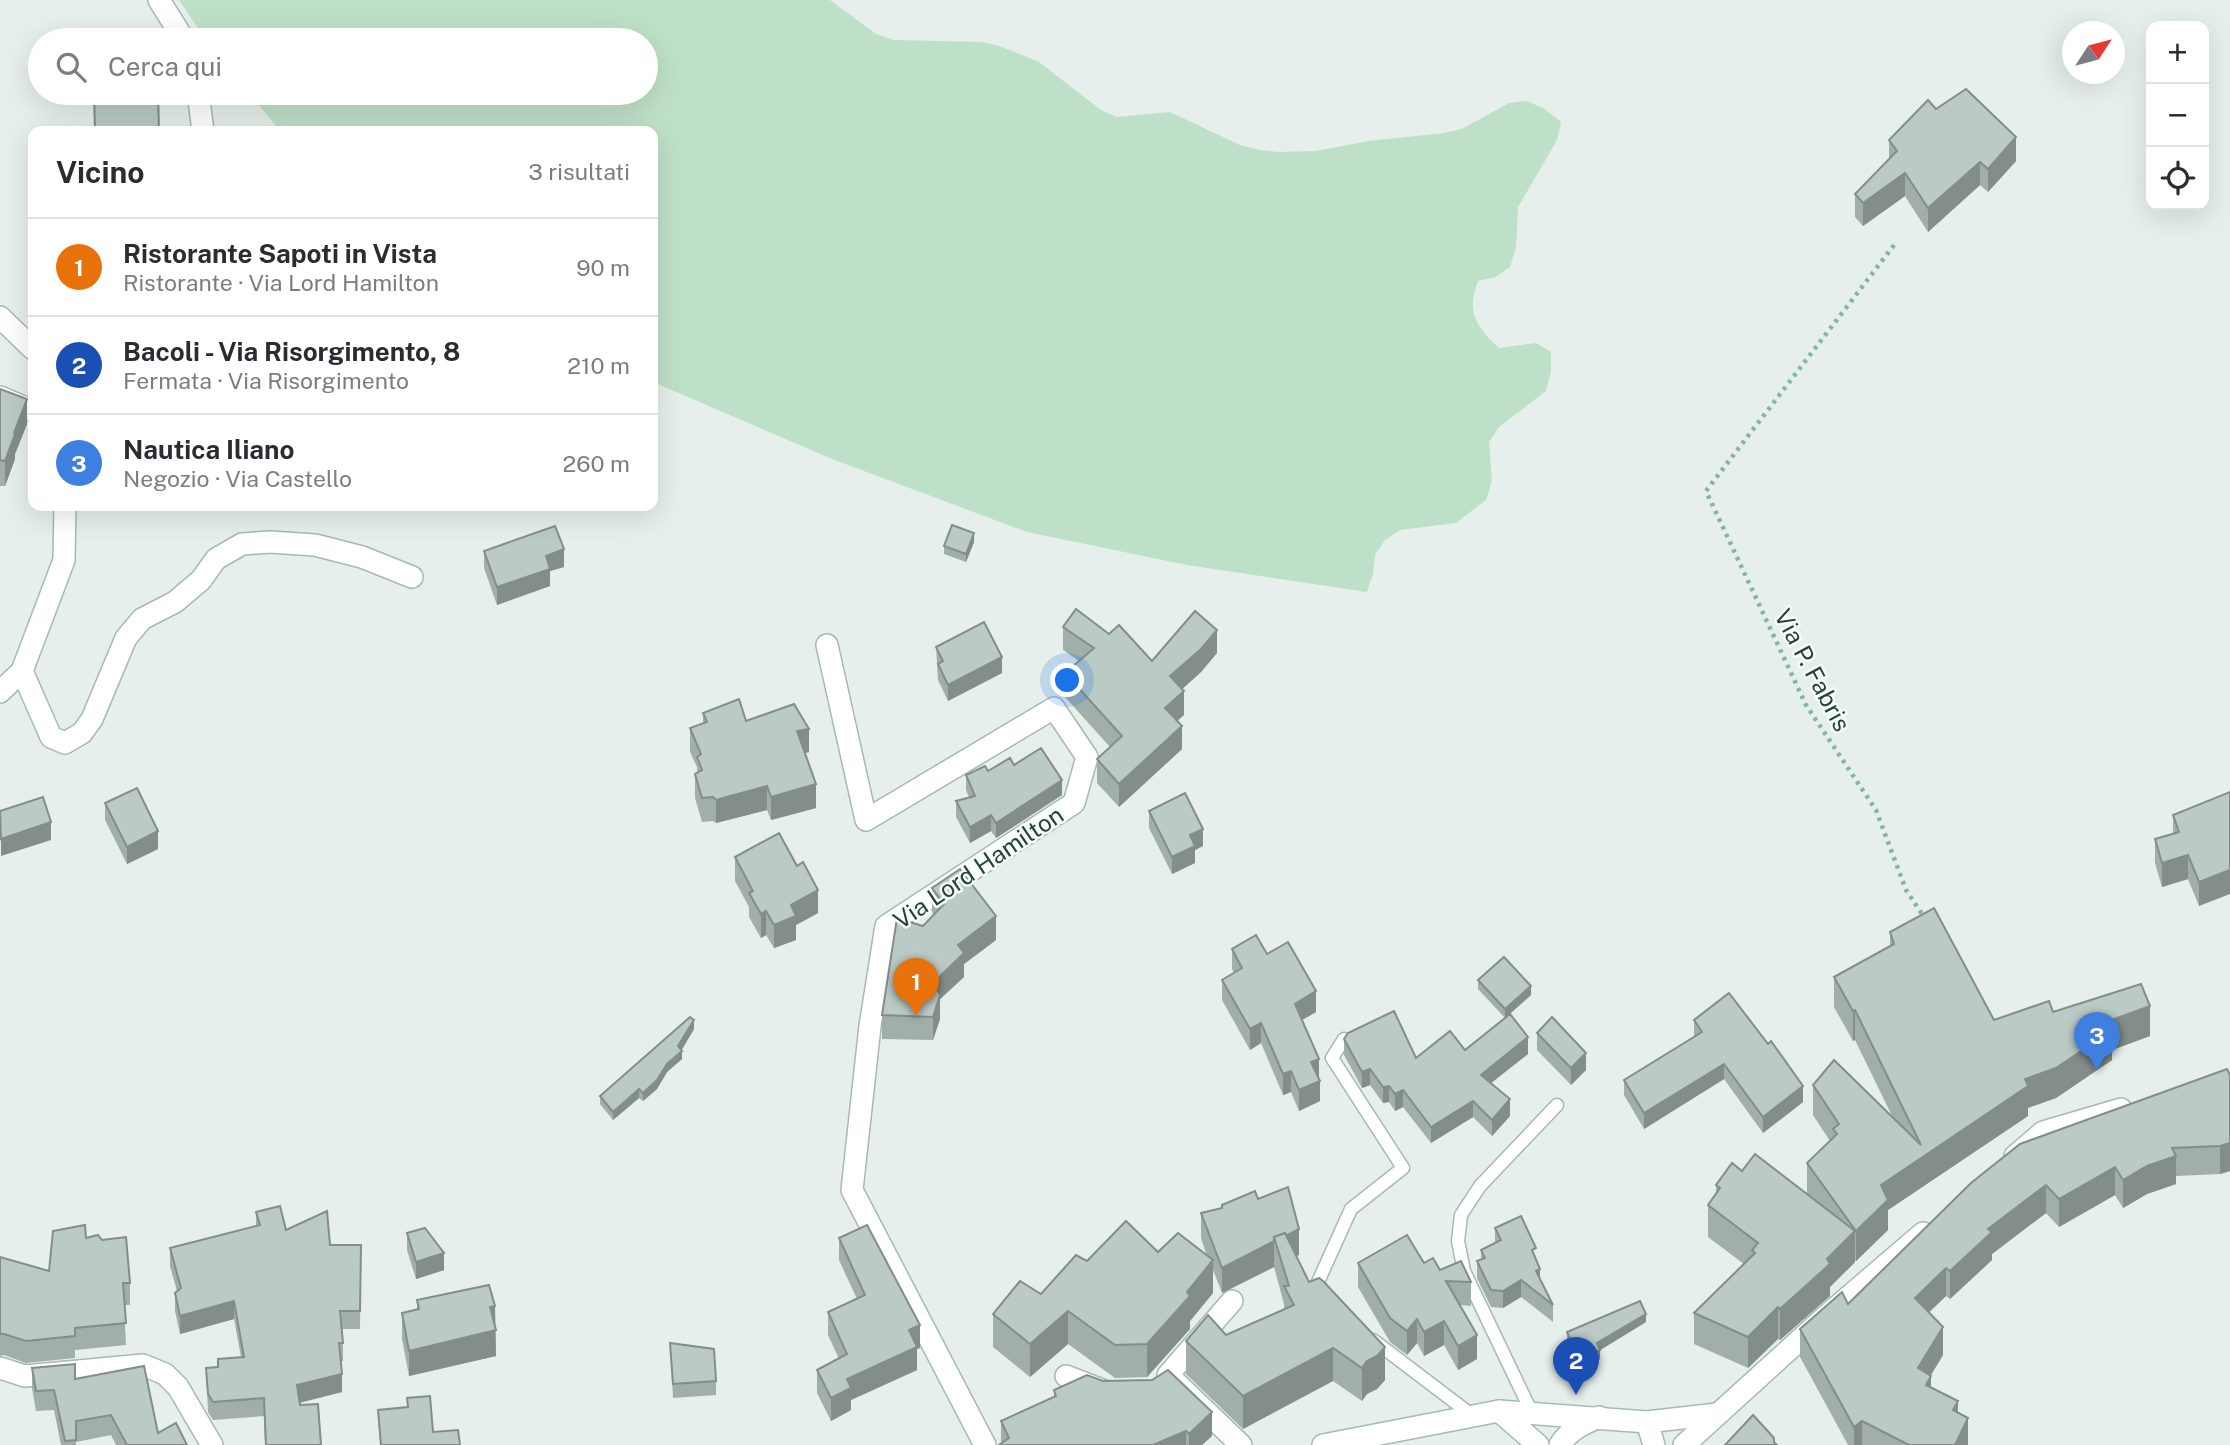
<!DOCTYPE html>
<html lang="it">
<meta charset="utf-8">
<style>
body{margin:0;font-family:"Public Sans",sans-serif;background:#f2f2f3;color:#2b2b33}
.controls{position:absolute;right:21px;top:21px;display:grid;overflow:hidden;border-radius:14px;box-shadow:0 7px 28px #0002}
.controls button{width:63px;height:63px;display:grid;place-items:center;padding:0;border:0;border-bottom:2px solid #e1e1e2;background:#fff;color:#2b2b33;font:35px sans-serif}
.compass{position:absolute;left:2062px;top:21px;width:63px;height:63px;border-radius:50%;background:#fff;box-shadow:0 7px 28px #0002;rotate:54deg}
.you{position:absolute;left:1068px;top:681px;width:24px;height:24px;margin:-18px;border:5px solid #fff;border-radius:50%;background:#1a73e8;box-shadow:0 0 0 10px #1a73e833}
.badge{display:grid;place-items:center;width:46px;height:46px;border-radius:50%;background:#855347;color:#fff;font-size:23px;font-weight:700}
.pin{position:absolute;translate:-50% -58px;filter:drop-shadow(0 2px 4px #0008)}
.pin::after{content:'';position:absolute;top:37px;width:24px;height:21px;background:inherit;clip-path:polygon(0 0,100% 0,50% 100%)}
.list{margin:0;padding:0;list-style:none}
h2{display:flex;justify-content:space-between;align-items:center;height:91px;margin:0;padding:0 28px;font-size:30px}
h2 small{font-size:23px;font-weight:400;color:#7c7c81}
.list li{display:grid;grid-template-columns:46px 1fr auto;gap:21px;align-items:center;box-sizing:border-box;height:98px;padding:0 28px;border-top:2px solid #e1e1e2}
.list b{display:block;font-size:26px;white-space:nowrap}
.list p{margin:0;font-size:23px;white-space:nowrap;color:#7c7c81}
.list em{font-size:23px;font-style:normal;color:#7c7c81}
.icon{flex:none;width:38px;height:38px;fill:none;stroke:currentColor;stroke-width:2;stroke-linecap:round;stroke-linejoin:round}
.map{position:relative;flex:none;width:2230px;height:1445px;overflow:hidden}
.search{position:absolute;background:#fff;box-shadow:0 7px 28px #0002;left:28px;top:28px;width:630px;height:77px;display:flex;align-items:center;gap:18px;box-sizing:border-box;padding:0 24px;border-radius:38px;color:#7c7c81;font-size:26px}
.panel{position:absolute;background:#fff;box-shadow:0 7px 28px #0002;left:28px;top:126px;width:630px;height:385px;border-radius:14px}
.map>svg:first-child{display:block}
.green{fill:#bfe0c8}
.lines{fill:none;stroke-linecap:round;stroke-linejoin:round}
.service-casing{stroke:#a8b8b2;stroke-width:15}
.minor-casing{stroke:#a8b8b2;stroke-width:24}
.tertiary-casing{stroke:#a8b8b2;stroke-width:24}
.secondary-casing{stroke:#a4bbb3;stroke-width:24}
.path{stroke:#86b3a5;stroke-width:4.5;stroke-dasharray:3.5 5;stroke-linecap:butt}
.service{stroke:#fff;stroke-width:12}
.minor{stroke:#fff;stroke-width:21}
.tertiary{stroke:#fff;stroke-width:21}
.secondary{stroke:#fff;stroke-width:21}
.wall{fill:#a1aea9}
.shaded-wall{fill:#838d89}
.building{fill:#bbcac4;stroke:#838d89;stroke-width:2}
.labels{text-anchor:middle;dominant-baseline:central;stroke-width:5;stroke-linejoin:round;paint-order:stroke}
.street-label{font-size:24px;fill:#24423a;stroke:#f7fbf9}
</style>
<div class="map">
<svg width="2230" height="1445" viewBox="0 0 2230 1445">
<rect width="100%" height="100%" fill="#e6efeb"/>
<!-- green -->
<path class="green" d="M179,0h651l46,34 17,6 90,2 19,5 37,15 62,48 16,7 53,-5 70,33 20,5 18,2 38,-1 52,-10 76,-8 18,-4 47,-26 18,-2 18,8 16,13 -4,18 -39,67 -2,40 -6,20 -15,10 -17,4c-12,30 -2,46 21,67l37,-5 15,9v20l-5,19 -47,36 -10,15 3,39 -6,19 -30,23 -56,7 -15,10 -10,15 -2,19 -6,18 -180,-27 -160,-33 -195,-73 -179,-77c0,-13 3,-65 0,-73v-178h-373l-31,-38h397v-53h-440z"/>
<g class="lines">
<defs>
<g id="service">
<path d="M1313,1293l38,-84 52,-41 -71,-110 12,-19"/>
<path d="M1373,1340l100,76"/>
<path d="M1531,1411l-67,-140 -6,-30 3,-26 19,-29 77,-81"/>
</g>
<g id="minor">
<path d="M0,317l33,32"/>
<path d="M0,397l33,14"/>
<path d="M827,645l39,175 188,-112 33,49 -13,46 -188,123 -16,100 -18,164 133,255"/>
<path d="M22,671l29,66 14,6 17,-10 10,-14 34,-81 16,-19 33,-17 26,-22 15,-21 26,-15 28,-2 45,3 47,12 50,20"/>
<path d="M1232,1301l-64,74 73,70"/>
<path d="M1066,1376l36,14"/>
<path d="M1647,1422l7,23"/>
<path d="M1560,1445c9,-15 23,-21 39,-28"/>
</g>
<g id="tertiary">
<path d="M159,0l25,40"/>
<path d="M198,93l5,38"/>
<path d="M0,692l22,-21 42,-111 1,-54"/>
<path d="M0,1368l25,8 118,-11 22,9 13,13 34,58"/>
</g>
<g id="secondary">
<path d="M2015,1156l28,-24 78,-23"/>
<path d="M1499,1411l39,34"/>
<path d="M1323,1445l176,-34 148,11 70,-8"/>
<path d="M1684,1445l141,-128 98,-84"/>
</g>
</defs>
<!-- service casing -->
<use href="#service" class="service-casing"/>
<!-- minor casing -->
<use href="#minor" class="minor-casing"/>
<!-- tertiary casing -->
<use href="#tertiary" class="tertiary-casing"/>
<!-- secondary casing -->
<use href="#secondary" class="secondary-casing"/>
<!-- path -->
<path class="path" d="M1894,245l-188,246 100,214 70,105 30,80 18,27"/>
<!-- service -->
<use href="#service" class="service"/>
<!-- minor -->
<use href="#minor" class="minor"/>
<!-- tertiary -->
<use href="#tertiary" class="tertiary"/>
<!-- secondary -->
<use href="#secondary" class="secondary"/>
</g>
<!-- wall -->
<g class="wall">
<path d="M1936,109l80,52 -28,31 -8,-7 -52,47 -23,-36 -42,30 -8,-9v-23l34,-34v-20z"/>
<path d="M0,389l27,35 -12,30v5l-10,27h-5z"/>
<path d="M974,542l-8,20 -22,-8v-8z"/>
<path d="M484,551l80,16 -14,4v15l-53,19 -13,-37z"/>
<path d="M1063,627l46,7 43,27 65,-8 -16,19 -19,17 2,26 -7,6 5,28 -63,58 -22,-24v-24l13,-12 -45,-50v-24l14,-12 -16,-11z"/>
<path d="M936,647l66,26 -54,28 -10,-21z"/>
<path d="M703,713l43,8 63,31 -4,1 11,55 -45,12 -4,-10 -51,13 -3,-2 -11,1 -7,-24v-24l2,-1v-6l-7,-15v-24l13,-4z"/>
<path d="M1014,765l48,30 -66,43 -5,-7 -21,12 -14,-26v-16l13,-4 -3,-7v-15z"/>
<path d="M2230,792l-31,114 -11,-27 -26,8 -7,-24v-24l18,-5v-19z"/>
<path d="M105,803l53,46 -31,15 -22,-44z"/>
<path d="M1149,811l54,35 -8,4v13l-23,11 -23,-46z"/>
<path d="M735,857l83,56 -22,12v15l-22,8 -8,-13 -5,3 -12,-21v-10l-14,-26z"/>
<path d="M932,888l64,52 -32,24v13l-24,22v20l-7,21 -51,-1v-24l41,-89 11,-12 -2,-2z"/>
<path d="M1890,932l104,88 59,-8 97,24 -38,14v10l-56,38 -28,10v8l-140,94v20l-32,31 -1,-1v2l-25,25v9l-50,44 -2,-1 -30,29 -54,-24v-31l50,-49 -36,-27v-32l8,-10v-10l26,-14 65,23v-31l23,-22 -17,-26v-30l80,33 -38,-78 -2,1 -19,-34v-30l56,-30z"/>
<path d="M1232,949l35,5 49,58 -14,8 17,59 1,22 -21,10 -8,-19 -8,3 -22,-52 -11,7 -28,-50v-20l12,-7 -2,-4z"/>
<path d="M1478,980l53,15 -26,23 -27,-29z"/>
<path d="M1694,1020l109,82 -40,31 -39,-54 -80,50 -20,-34v-15l70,-43z"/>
<path d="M694,1029l-13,21 1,9 -15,13 -10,17 -14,12 -4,-3 -26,22 -13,-16v-8z"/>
<path d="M1537,1033l49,37 -15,15 -34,-35z"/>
<path d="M1344,1039l72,19 112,-4 -37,29 19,33 -18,20 -19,-19 -42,26 -28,-36 -8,4 -6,-9 -6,1 -13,-18 -8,3 -18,-33z"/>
<path d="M2230,1075v96l-10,3 -44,2v8l-29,10 -24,14 -8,-13 -56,32 -13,-14 -54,41v6l-42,39 -4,-3 -17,16 14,43 -12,20v13l27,24 10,33h-120l-48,-88v-28l48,-25 123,-121z"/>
<path d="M1258,1199l41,56 -3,1 13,26 76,98 -8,9 -10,5 -5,7 -29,-20 -90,48 -57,-55v-33l40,-6 58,-26v-5l-10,-37 -52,26 -9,-23v23l-23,28v8l-43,48 -32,1 -47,-34 -38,33 -37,-30v-33l48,-20 46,-33 71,-9 49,4 -6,-18v-25z"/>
<path d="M256,1212l30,18 44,15h31l-1,84h-18l1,14v18h-2l1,31 -42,11 21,42h-56l-1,-29 -51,4 -5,-8 -2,-44 12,-1 23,-10 -7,-38 -54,15 -5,-23v-18l2,-2 -7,-25v-18l86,-22z"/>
<path d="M1495,1228l41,31 4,20 13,26v17l-32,-25 -18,11 -12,-1 -14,-29v-17l4,-1v-10l14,-7z"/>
<path d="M407,1233l37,37 -28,9 -9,-29z"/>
<path d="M86,1238l44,45v22h-6l2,40 -51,5v8l-49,5 -22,-8 -4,1v-99l49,14z"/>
<path d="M839,1238l81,110 -3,1v21l-66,30v10l-20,11 -14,-28v-23l22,-11 -11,-24v-23l29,-13 -18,-39z"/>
<path d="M1358,1263h66l47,19v24l-11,-1 17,54 -19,11 -14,-25 -20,11 -7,-13 -10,12 -17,-13 -32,-55z"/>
<path d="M417,1300l78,25 1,31 -87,20 -7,-37v-26l15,-3z"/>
<path d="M1646,1322l-46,28v9l-21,9 -12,-27v-9z"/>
<path d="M670,1343l46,38v14l-43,3z"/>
<path d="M32,1368l43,11 83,54 29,12h-71l-5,-10 -35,7v3h-15l-7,-35 -18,1 -4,-23z"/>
<path d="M1054,1390l158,46 -10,9h-203l2,-2v-22l53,-24z"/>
<path d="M407,1398l26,34 27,13h-80l-2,-35 29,-3z"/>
</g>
<!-- shaded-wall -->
<g class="shaded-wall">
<path d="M2016,137v24l-28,31v-23z"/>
<path d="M1980,162v23l-52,47v-24z"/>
<path d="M1905,173v23l-42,30v-23z"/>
<path d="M27,399v25l-12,30v5l-10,27v-25l9,-28z"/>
<path d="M974,533v9l-8,20v-8z"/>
<path d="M564,549v18l-14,4v15l-53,19v-18l49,-31z"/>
<path d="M1217,630v23l-16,19 -31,28v-24z"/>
<path d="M1002,657v16l-54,28v-16z"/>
<path d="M1184,691v24l-19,17v-24z"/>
<path d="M1182,726v23l-63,58v-23z"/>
<path d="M809,729v23l-12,3v-24z"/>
<path d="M1062,780v15l-66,43v-15z"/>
<path d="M816,784v24l-45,12v-23z"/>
<path d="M767,786v24l-51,13v-23z"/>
<path d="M991,815v16l-21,12v-16z"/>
<path d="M51,822v18l-50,16v-17z"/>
<path d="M1203,829v17l-8,4v13l-23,11v-17l18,-22z"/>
<path d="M158,831v18l-31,15v-17z"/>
<path d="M2188,855v24l-26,8v-24z"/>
<path d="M2230,870v24l-31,12v-24z"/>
<path d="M818,890v23l-22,12v15l-22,8v-23l17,-20z"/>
<path d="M766,911v24l-5,3v-24z"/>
<path d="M996,916v24l-32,24v13l-24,22v20l-7,21v-57l25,-38z"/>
<path d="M1531,986v9l-26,23v-9z"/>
<path d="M1316,991v21l-21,12v-20z"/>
<path d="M2150,1006v30l-38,14v10l-56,38 -28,10v8l-140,94v20l-32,31v-30l25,-46 144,-106 84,-58z"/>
<path d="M1855,1010v30l-2,1v-30z"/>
<path d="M694,1020v9l-14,24 2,-2v8l-15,13 -10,17 -14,12v-8l35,-47z"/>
<path d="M1261,1023v20l-11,7v-21z"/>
<path d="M1528,1037v17l-47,37v-16z"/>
<path d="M1586,1053v17l-15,15v-17z"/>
<path d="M1319,1059v20l-8,4v-21z"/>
<path d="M1724,1064v15l-80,50v-16z"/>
<path d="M1370,1069v16l-8,3v-16z"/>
<path d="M1291,1071v21l-8,3v-21z"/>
<path d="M1320,1081v20l-21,10v-21z"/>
<path d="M1389,1086v16l-6,1v-16z"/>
<path d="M1803,1086v16l-40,31v-16z"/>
<path d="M639,1089v9l-26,22v-8z"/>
<path d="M1403,1090v17l-8,4v-17z"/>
<path d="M1510,1099v17l-18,20v-16z"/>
<path d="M1473,1101v16l-42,26v-16z"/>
<path d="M2230,1143v28l-10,3v-28z"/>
<path d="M2176,1156v28l-29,10 -24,14v-28l24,-14z"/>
<path d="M2115,1167v28l-56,32v-28z"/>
<path d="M2046,1185v28l-54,41v6l-42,39v-28l38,-42z"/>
<path d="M1299,1229v26l-17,8 -6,-22z"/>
<path d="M1855,1231v31l-25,25v9l-50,44v-31l47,-50z"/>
<path d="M1274,1241v26l-52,26v-25z"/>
<path d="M444,1253v17l-28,9v-17z"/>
<path d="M1213,1260v33l-23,28v8l-43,48v-33z"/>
<path d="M1946,1268v28l-31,30v-28z"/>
<path d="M1540,1269v17l-4,-15z"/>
<path d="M1521,1280v17l-18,11v-17z"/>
<path d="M234,1301v18l-54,15v-18z"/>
<path d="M495,1306l1,50 -87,20v-25l81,-44z"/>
<path d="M1778,1307v32l-30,29v-31z"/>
<path d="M1068,1311v33l-38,33v-33z"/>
<path d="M1646,1314v8l-49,30 3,-2v9l-21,9v-9l18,-16z"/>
<path d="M1417,1319v24l-10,12v-24z"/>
<path d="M1444,1321v24l-20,11v-24z"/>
<path d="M920,1325v23l-3,1v21l-66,30v10l-20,11v-23l16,-19 62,-49z"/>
<path d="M1943,1327v28l-25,41v-28z"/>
<path d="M1477,1335v24l-19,11v-24z"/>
<path d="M1385,1347v33l-8,9 -10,5 -5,7v-33l5,-7z"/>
<path d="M1333,1348v33l-90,48v-33z"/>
<path d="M342,1374v18l-45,11v-18z"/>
<path d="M1931,1376v28l-5,-19z"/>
<path d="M1958,1401v28l-5,-19z"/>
<path d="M1212,1412v24l-10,9h-13v-11z"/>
<path d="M1968,1418v27h-13z"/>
<path d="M1862,1421v24h-8v-18z"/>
<path d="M1186,1431v14h-33z"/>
</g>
<!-- building -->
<g class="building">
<path d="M1966,89l50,48 -28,32 -8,-7 -52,46 -23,-35 -42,30 -8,-9 42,-43 -8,-11 39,-40 8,9z"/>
<path d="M94,93h64l1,38h-64z"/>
<path d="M0,389l27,10 -13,34 1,1 -10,27 -5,-1z"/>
<path d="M952,525l22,8 -8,21 -22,-8z"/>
<path d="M555,526l9,23 -18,7 4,13 -53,18 -13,-36z"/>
<path d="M1076,609l33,25 10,-9 33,36 43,-50 22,19 -16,19 -31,27 14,15 -19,17 17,18 -63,58 -22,-25 25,-23 -57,-63 29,-25 -31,-21z"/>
<path d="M984,622l18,35 -54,28 -10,-21 5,-3 -7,-14z"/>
<path d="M739,699l7,22 48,-17 15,25 -12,2 19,53 -45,13 -4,-11 -51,14 -3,-3 -11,1 -7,-24 7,-4 -5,-13 4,-3 -11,-26 17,-6 -4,-9z"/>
<path d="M1041,748l21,32 -66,43 -5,-8 -21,12 -14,-26 19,-5 -9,-21 19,-9 3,5 22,-13 4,7z"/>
<path d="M137,788l21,43 -31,16 -22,-44z"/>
<path d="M2230,792v78l-31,12 -11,-27 -26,8 -7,-24 24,-7 -6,-17z"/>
<path d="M1185,793l18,36 -13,6 5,11 -23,11 -23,-46z"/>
<path d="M43,797l8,25 -50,17 -1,-28z"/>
<path d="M779,833l18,33 6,-4 15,28 -27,15 5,11 -22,9 -8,-14 -5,3 -12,-21 4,-2 -18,-34z"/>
<path d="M960,869l36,47 -38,29 6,8 -31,30 7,12 -7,22 -51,-2 15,-97 26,8 21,-22 -12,-16z"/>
<path d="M1934,908l60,112 55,-19 4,11 88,-28 9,22 -41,15 3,9 -56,38 -31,11 3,7 -147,99 7,15 -32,31 -49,-68 30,-29 -4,-5 6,-5 -26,-39 21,-25 87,85 -66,-135 -2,1 -19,-34 60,-33 -4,-12z"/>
<path d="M1256,935l11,19 21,-12 28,49 -21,13 24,55 -8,3 9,19 -21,9 -8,-19 -8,3 -22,-51 -11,6 -28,-49 20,-12 -10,-19z"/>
<path d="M1504,957l27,29 -26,23 -27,-29z"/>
<path d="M1729,993l39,51 3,-3 32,45 -40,31 -39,-53 -80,49 -20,-33 78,-48 -8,-12z"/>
<path d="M1394,1011l22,47 34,-27 15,19 45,-36 18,23 -47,38 29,24 -18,21 -19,-19 -42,26 -28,-37 -8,4 -6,-8 -6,1 -13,-18 -8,3 -18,-33 4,-6z"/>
<path d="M690,1017l4,3 -16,26 4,5 -15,13 -10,16 -14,13 -4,-4 -26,23 -13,-16z"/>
<path d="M1552,1017l34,36 -15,15 -34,-35z"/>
<path d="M2227,1069l3,6v68l-10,3 -48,2 4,8 -29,10 -24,14 -8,-13 -56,32 -13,-14 -58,44 4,3 -42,39 -4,-3 -31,30 28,29 -25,41 13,8 -5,9 32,16 -5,9 15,8 -13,27h-46l-47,-24 -8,6 -54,-98 42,-37 6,12 123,-121 49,-39z"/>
<path d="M1755,1154l100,77 -28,28 3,5 -50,45 -2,-2 -30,30 -54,-24 61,-60 -3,-3 6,-7 -50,-38 12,-17 -4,-3 16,-22 10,8z"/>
<path d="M1288,1187l11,42 -13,7 -1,-3 -11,4v4l-52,27 -21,-55 21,-5v-3l33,-14 3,8z"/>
<path d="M280,1206l6,24 41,-19 3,34h31l-1,66h-20l3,32h-4l3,31 -45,11 3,20 18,-1 3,41h-55l-2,-47 -51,4 -5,-8 -2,-26 12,-1v-8l26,-2 -10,-56 -54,15 -5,-23 6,-5 -11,-40 90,-23 -4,-13z"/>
<path d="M1521,1216l15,32 -4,2 8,19 -4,2 17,34 -32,-25 -18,11 -12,-1 -14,-29 8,-3 -4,-8 20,-10 -6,-12z"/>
<path d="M1126,1221l32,31 20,-19 35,27 -26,32 3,4 -43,48 -32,1 -47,-34 -38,33 -37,-30 27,-33 21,13 35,-39 11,6z"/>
<path d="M85,1225l1,13 12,-3 4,5 24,-3 4,46h-7l3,40 -51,5v8l-49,5 -22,-7h-4v-77l49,14 4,-40z"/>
<path d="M867,1225l53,100 -11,5 8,17 -70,32 4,9 -20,10 -14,-28 30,-16 -19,-42 37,-17 -26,-57z"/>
<path d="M425,1228l19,25 -28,9 -9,-29z"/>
<path d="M1285,1233l24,49 10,-4 4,3 62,66 -8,9 -10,5 -5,7 -29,-20 -90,48 -57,-55 22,-26 18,20 68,-30 -10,-19h5l-15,-49z"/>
<path d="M1407,1235l17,28 9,-5 7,12 21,-9 10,21 -25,-1 31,54 -19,11 -14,-25 -20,11 -7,-13 -10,12 -17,-13 -32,-55z"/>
<path d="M489,1285l6,21 -5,1 6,23 -87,21 -7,-38 17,-4 -2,-9z"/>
<path d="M1640,1301l6,13 -49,29 3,7 -21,9 -12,-27z"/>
<path d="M670,1343l44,6 2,32 -43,3z"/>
<path d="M75,1364v15l69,-13 14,67 18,-10 11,22h-60l-16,-30 -35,6v19l-11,1 -11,-51 -18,1 -4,-23z"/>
<path d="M1168,1370l44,42 -23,22 -3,-3 -33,14h-154l10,-7 -8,-17 55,-25 -2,-6 33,-15 16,6 49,-1z"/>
<path d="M430,1396l3,36 25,-2 2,15h-79l-3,-35 30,-3 -1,-9z"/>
<path d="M1753,1415l21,23v4l3,3h-52z"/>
</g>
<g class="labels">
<!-- street labels -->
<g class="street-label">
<text transform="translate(1813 670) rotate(62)">Via P. Fabris</text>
<text transform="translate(978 867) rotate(-34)">Via Lord Hamilton</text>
</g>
</g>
</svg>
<div class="controls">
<button>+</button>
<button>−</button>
<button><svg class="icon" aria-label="locate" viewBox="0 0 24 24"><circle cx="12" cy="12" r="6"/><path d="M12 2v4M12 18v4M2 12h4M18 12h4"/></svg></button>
</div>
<svg class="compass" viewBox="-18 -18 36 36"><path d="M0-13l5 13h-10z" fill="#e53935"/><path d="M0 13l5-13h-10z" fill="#7c7c81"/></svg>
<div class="you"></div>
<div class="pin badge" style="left:916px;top:1016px;background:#e8710a">1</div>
<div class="pin badge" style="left:1576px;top:1395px;background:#1a4fb4">2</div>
<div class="pin badge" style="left:2097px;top:1070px;background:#3f7fe0">3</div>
<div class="search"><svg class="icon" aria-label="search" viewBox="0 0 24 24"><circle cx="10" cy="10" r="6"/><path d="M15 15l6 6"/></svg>Cerca qui</div>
<section class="panel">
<h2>Vicino<small>3 risultati</small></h2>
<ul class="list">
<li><span class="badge" style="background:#e8710a">1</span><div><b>Ristorante Sapoti in Vista</b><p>Ristorante · Via Lord Hamilton</p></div><em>90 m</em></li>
<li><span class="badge" style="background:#1a4fb4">2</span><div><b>Bacoli - Via Risorgimento, 8</b><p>Fermata · Via Risorgimento</p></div><em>210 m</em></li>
<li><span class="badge" style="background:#3f7fe0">3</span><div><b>Nautica Iliano</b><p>Negozio · Via Castello</p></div><em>260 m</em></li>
</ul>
</section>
</div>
